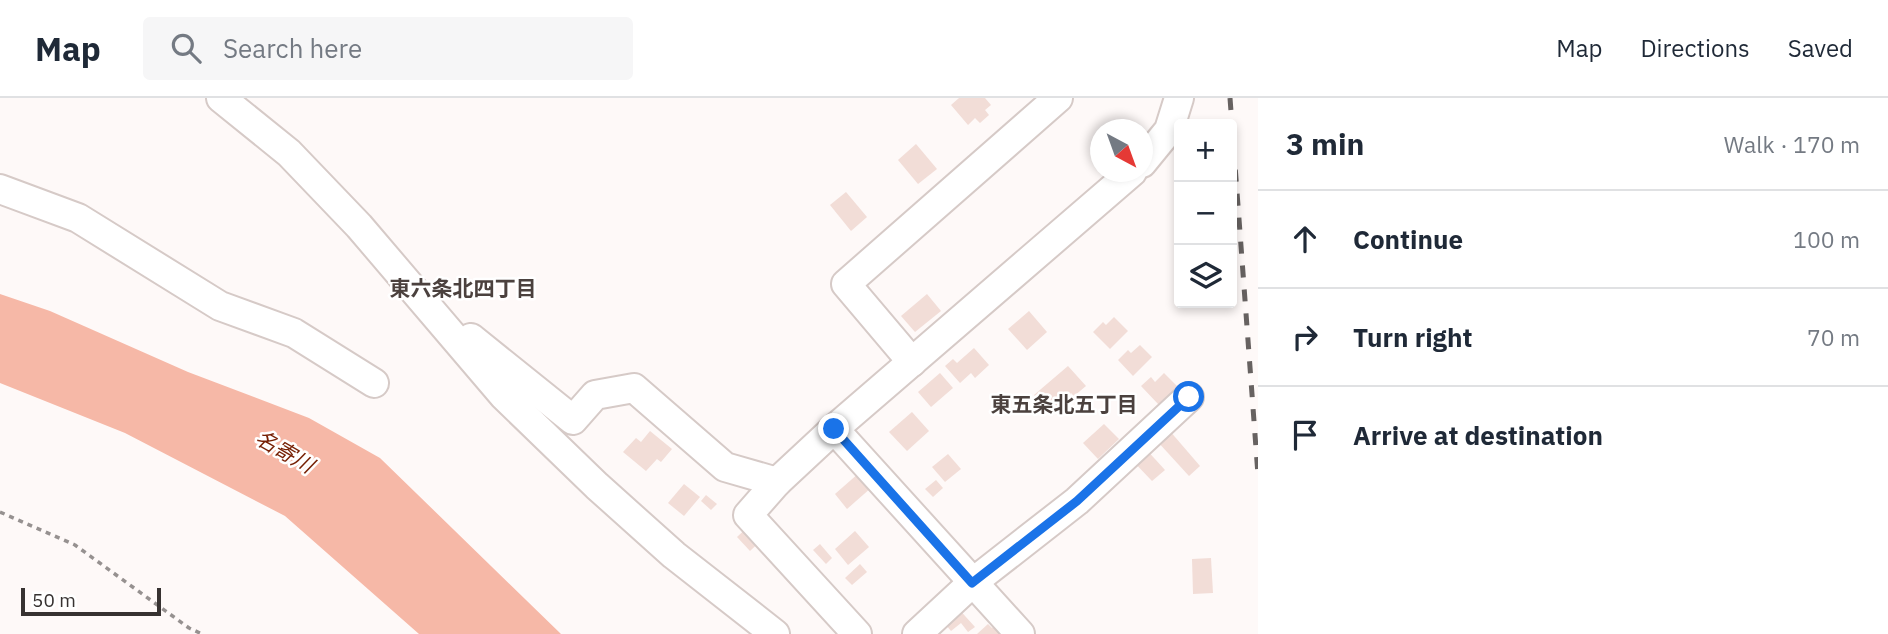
<!DOCTYPE html>
<meta charset="utf-8">
<style>
body{margin:0;font-family:"IBM Plex Sans","Noto Sans JP",sans-serif;background:#f6f6f7;color:#1f2937}
.controls{position:absolute;right:21px;top:21px;display:grid;overflow:hidden;border-radius:7px;box-shadow:0 4px 10px #0003}
.controls button{width:63px;height:63px;display:grid;place-items:center;padding:0;border:0;border-bottom:2px solid #e0e1e3;background:#fff;color:#1f2937;font:35px sans-serif}
.compass{position:absolute;left:1090px;top:21px;width:63px;height:63px;border-radius:50%;background:#fff;box-shadow:0 4px 10px #0003;rotate:139deg}
.scale{position:absolute;left:21px;bottom:18px;width:140px;box-sizing:border-box;padding-left:7px;border:4px solid #373231;border-top:0;font-size:19px;line-height:24px;white-space:nowrap;color:#373231;-webkit-text-stroke:5px #fff;paint-order:stroke}
.stop{position:absolute;width:21px;height:21px;margin:-16px;border:5px solid #1a73e8;border-radius:50%;background:#fff}
.stop.end{background:#1a73e8;border-color:#fff;box-shadow:0 2px 7px #0008}
.list{margin:0;padding:0;list-style:none}
h2{display:flex;justify-content:space-between;align-items:center;height:91px;margin:0;padding:0 28px;font-size:30px}
h2 small{font-size:23px;font-weight:400;color:#747a83}
.list li{display:grid;grid-template-columns:46px 1fr auto;gap:21px;align-items:center;box-sizing:border-box;height:98px;padding:0 28px;border-top:2px solid #e0e1e3}
.list b{display:block;font-size:26px;white-space:nowrap}
.list em{font-size:23px;font-style:normal;color:#747a83}
.icon{flex:none;width:38px;height:38px;fill:none;stroke:currentColor;stroke-width:2;stroke-linecap:round;stroke-linejoin:round}
.map{position:relative;flex:none;width:1258px;height:536px;overflow:hidden}
header{display:flex;align-items:center;gap:42px;box-sizing:border-box;height:98px;padding:0 35px;background:#fff;border-bottom:2px solid #e0e1e3}
header strong{font-size:33px}
nav{display:flex;gap:38px;margin-inline-start:auto;font-size:24px}
.search{width:490px;height:63px;background:#f6f6f7;display:flex;align-items:center;gap:18px;box-sizing:border-box;padding:0 24px;border-radius:7px;color:#747a83;font-size:26px}
main{display:flex}
aside{flex:1;background:#fff}
.map>svg:first-child{display:block}
.water{fill:#f6b8a7}
.building{fill:#f2ddd7}
.lines{fill:none;stroke-linecap:round;stroke-linejoin:round}
.minor-casing{stroke:#d6cac7;stroke-width:32}
.path{stroke:#969190;stroke-width:3.5;stroke-dasharray:5 5;stroke-linecap:butt}
.minor{stroke:#fff;stroke-width:28}
.rail{stroke:#676261;stroke-width:5;stroke-dasharray:12 12;stroke-linecap:butt}
.route{stroke:#1a73e8;stroke-width:9}
.labels{text-anchor:middle;dominant-baseline:central;stroke-width:5;stroke-linejoin:round;paint-order:stroke}
.neighbourhood-label{font-size:21px;font-weight:bold;fill:#4b413e;stroke:#fff}
.water-label{font-size:21px;font-style:italic;fill:#761f03;stroke:#fff}
</style>
<header>
<strong>Map</strong>
<div class="search"><svg class="icon" aria-label="search" viewBox="0 0 24 24"><circle cx="10" cy="10" r="6"/><path d="M15 15l6 6"/></svg>Search here</div>
<nav><a>Map</a><a>Directions</a><a>Saved</a></nav>
</header>
<main>
<div class="map">
<svg width="1258" height="536" viewBox="0 0 1258 536">
<rect width="100%" height="100%" fill="#fef9f8"/>
<!-- water -->
<path class="water" d="M0,196l50,17 138,61 121,46 71,40 181,176h-142l-134,-118 -160,-83 -125,-50z"/>
<!-- building -->
<g class="building">
<path d="M959,0h26l6,7 -6,5 4,5 -9,8 -5,-5 -7,7 -17,-20z"/>
<path d="M916,46l21,25 -19,15 -20,-24z"/>
<path d="M846,94l21,25 -16,14 -21,-26z"/>
<path d="M927,196l14,17 -26,21 -14,-16z"/>
<path d="M1029,213l18,21 -20,18 -19,-21z"/>
<path d="M1114,219l14,14 -18,18 -17,-17 10,-10 3,3z"/>
<path d="M1140,247l12,12 -19,19 -15,-16 10,-10 3,3z"/>
<path d="M974,250l15,17 -14,13 -4,-5 -11,10 -15,-17 8,-7 4,4z"/>
<path d="M1068,268l18,20 -12,10 -3,-3 -14,13 -4,-4 -7,7 -12,-14z"/>
<path d="M940,275l13,15 -22,19 -13,-15z"/>
<path d="M1164,275l14,14 -19,18 -18,-19 10,-9 4,5z"/>
<path d="M912,314l17,19 -22,20 -18,-19z"/>
<path d="M1104,326l15,15 -21,20 -15,-16z"/>
<path d="M1169,332l31,36 -11,10 -32,-35z"/>
<path d="M650,333l22,18 -11,13 -4,-3 -11,12 -23,-19 13,-14 5,4z"/>
<path d="M1144,349l21,23 -13,11 -21,-22z"/>
<path d="M948,356l13,15 -16,13 -13,-15z"/>
<path d="M859,375l13,14 -25,22 -12,-15z"/>
<path d="M936,382l7,8 -10,9 -8,-8z"/>
<path d="M684,386l16,13 -16,19 -16,-13z"/>
<path d="M706,397l11,9 -6,6 -10,-9z"/>
<path d="M754,423l13,14 -17,16 -13,-14z"/>
<path d="M855,433l14,16 -21,18 -13,-16z"/>
<path d="M820,446l12,14 -6,6 -13,-14z"/>
<path d="M1211,460l2,35 -20,1 -1,-35z"/>
<path d="M860,466l7,8 -15,13 -7,-7z"/>
<path d="M956,508l19,21 -7,5 -7,-9 -10,8 -10,-12z"/>
<path d="M999,523l11,13h-33l11,-10 4,4z"/>
</g>
<g class="lines">
<defs>
<g id="minor">
<path d="M221,0l68,55 70,73 145,170 93,90 77,69 101,79"/>
<path d="M1142,65l27,-33 10,-32"/>
<path d="M0,91l78,29 142,88 74,27 80,50"/>
<path d="M471,240l102,82 22,-25 39,-7 91,79 52,15"/>
<path d="M912,264l-66,-78 212,-186"/>
<path d="M834,331l186,205"/>
<path d="M857,536l-109,-119 29,-33 57,-53 298,-257"/>
<path d="M917,536l55,-51 105,-82 112,-104"/>
</g>
</defs>
<!-- minor casing -->
<use href="#minor" class="minor-casing"/>
<!-- path -->
<path class="path" d="M0,414l75,33 114,83 13,6"/>
<!-- minor -->
<use href="#minor" class="minor"/>
<!-- rail -->
<path class="rail" d="M1230,0l28,377"/>
</g>
<g class="lines">
<!-- route -->
<path class="route" d="M834,331l138,154 105,-82 112,-104"/>
</g>
<g class="labels">
<!-- neighbourhood labels -->
<g class="neighbourhood-label">
<text x="463" y="190">東六条北四丁目</text>
<text x="1064" y="306">東五条北五丁目</text>
</g>
<!-- water labels -->
<g class="water-label">
<text transform="translate(285 353) rotate(30)">名寄川</text>
</g>
</g>
</svg>
<div class="controls">
<button>+</button>
<button>−</button>
<button><svg class="icon" aria-label="layers" viewBox="0 0 24 24"><path d="M12 4l9 5-9 5-9-5zM3 14l9 5 9-5"/></svg></button>
</div>
<svg class="compass" viewBox="-18 -18 36 36"><path d="M0-13l5 13h-10z" fill="#e53935"/><path d="M0 13l5-13h-10z" fill="#747a83"/></svg>
<div class="scale">50 m</div>
<div class="stop" style="left:1189px;top:299px"></div>
<div class="stop end" style="left:834px;top:331px"></div>
</div>
<aside>
<h2>3 min<small>Walk · 170 m</small></h2>
<ul class="list">
<li><svg class="icon" aria-label="ahead" viewBox="0 0 24 24"><path d="M12 20V5M6 11l6-6 6 6"/></svg><div><b>Continue</b></div><em>100 m</em></li>
<li><svg class="icon" aria-label="right" viewBox="0 0 24 24"><path d="M7 20v-9h11M14 6l5 5-5 5"/></svg><div><b>Turn right</b></div><em>70 m</em></li>
<li><svg class="icon" aria-label="arrive" viewBox="0 0 24 24"><path d="M6 21V4h12l-3 4 3 4H6"/></svg><div><b>Arrive at destination</b></div></li>
</ul>
</aside>
</main>
